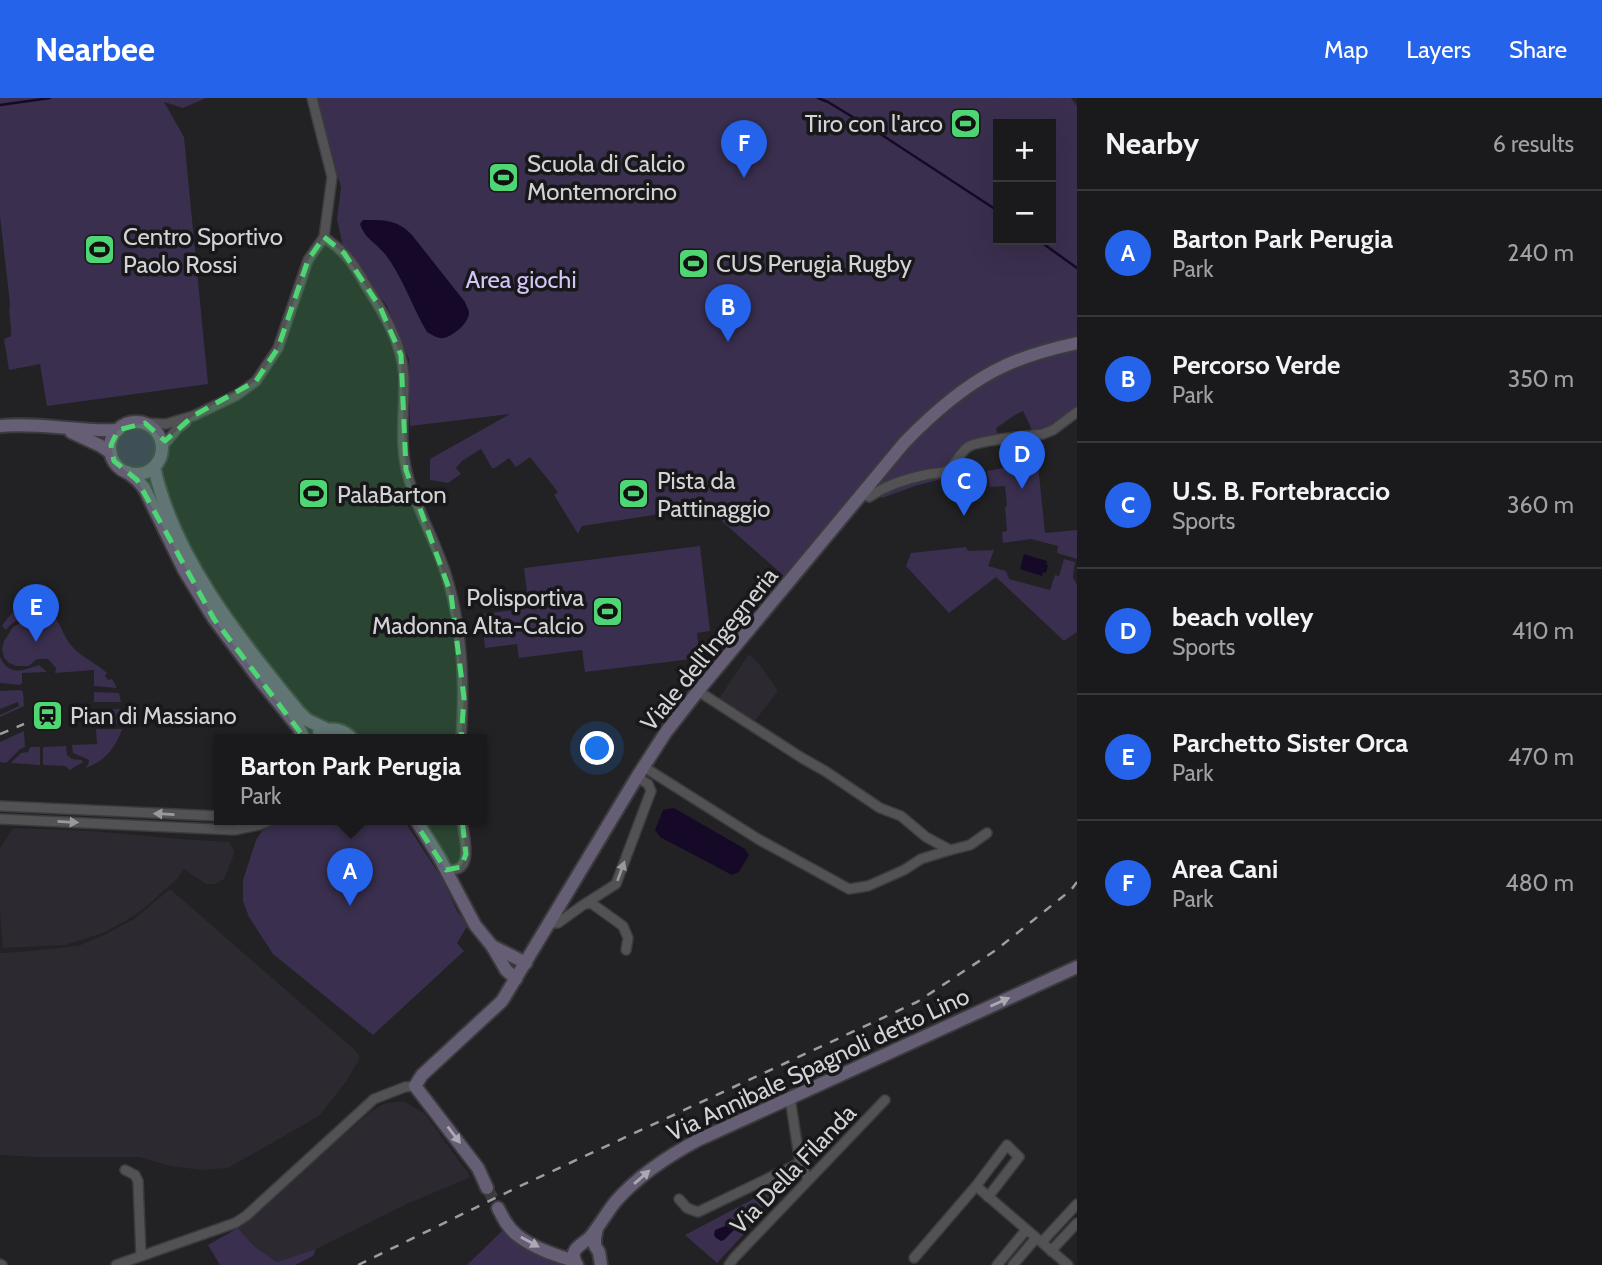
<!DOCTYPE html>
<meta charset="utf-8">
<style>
body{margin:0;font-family:Cabin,sans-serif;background:#272628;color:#f1f3f6}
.controls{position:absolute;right:21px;top:21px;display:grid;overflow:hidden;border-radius:0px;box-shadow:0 7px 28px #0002}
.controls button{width:63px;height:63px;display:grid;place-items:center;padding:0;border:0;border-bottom:2px solid #38383a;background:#1a191b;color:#f1f3f6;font:35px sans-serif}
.you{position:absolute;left:598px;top:651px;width:24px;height:24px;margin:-18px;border:5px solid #fff;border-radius:50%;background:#1a73e8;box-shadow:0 0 0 10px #1a73e833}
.badge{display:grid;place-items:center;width:46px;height:46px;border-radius:50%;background:#2563eb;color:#fff;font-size:23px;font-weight:700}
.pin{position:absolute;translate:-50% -58px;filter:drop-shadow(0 2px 4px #0008)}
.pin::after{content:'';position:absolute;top:37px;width:24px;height:21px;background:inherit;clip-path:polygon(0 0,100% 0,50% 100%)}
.popup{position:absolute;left:214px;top:636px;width:273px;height:91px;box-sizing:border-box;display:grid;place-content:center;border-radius:0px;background:#1a191b;filter:drop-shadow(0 2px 5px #0005);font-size:23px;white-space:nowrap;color:#9fa0a3}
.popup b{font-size:26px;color:#f1f3f6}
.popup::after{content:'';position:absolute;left:50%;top:100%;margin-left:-14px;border:14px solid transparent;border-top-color:#1a191b}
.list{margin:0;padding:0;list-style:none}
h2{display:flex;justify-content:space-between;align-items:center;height:91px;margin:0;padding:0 28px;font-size:30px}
h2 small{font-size:23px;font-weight:400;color:#9fa0a3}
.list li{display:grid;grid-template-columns:46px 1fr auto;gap:21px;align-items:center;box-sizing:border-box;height:126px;padding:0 28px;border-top:2px solid #38383a}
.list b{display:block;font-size:26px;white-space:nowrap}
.list p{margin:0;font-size:23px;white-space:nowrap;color:#9fa0a3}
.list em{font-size:23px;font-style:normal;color:#9fa0a3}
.map{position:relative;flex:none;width:1077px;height:1167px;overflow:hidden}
header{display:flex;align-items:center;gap:42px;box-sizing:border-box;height:98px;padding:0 35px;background:#2563eb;color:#fff}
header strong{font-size:33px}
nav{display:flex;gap:38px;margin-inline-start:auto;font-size:24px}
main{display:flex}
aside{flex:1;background:#1a191b}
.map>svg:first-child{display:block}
.built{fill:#2c2931}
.green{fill:#3a2f4e;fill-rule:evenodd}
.water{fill:#160928}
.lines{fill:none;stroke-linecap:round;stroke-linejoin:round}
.stream{stroke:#160928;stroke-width:2.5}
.secondary-tunnel{stroke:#3d3c3e;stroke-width:12;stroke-dasharray:12 6;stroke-linecap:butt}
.street-casing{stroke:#3b3b3d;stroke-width:12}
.secondary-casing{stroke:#3b3b3d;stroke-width:16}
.street{stroke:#525154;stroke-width:9}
.secondary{stroke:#665e75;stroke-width:12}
.rail{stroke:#9e9d9f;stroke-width:2.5;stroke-dasharray:9 9;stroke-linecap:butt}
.oneway{fill:#99989a}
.oneway2{fill:#ada9b3}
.marked{fill:#4ed675;fill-opacity:0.2;stroke:#4ed675;stroke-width:5;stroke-dasharray:14 9;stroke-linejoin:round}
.labels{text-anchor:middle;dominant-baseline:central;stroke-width:7;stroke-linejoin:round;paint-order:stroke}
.poi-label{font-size:24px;fill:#d3d2d4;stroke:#18181a;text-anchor:start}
.park-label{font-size:24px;fill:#d5c4f8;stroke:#18181a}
.street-label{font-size:24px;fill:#d3d2d4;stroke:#18181a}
</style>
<header>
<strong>Nearbee</strong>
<nav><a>Map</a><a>Layers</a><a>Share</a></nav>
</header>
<main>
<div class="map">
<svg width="1077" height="1167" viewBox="0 0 1077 1167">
<rect width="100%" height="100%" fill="#222124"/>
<!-- built -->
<g class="built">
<path d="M749,556l12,12 17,25 -24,31 -36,-22z"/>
<path d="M13,730l79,3 89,8 48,3 5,9 -1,6 -9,22 -9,5h-9l-22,-15 -7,10 -35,31 -17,11 -22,12 -38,12 -62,3 -3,-36v-64z"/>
<path d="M170,791l186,162 4,7 -15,25 -26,33 -91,52 -27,2 -31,-4 -31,-9h-103l-36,-2v-202l19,-1 59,-6 28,-12 28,-15z"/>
<path d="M395,1004h10l20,12 46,63 -62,26 -93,46 -34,12 -5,1 -23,-16 -16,-18 16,-12 32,-31 83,-72 14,-9z"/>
</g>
<!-- green -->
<g class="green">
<path d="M0,0h206l-23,10 -19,-6 20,35 24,247 -161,22 -7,-42 -31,6 -5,-31 7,-3c1,-10 -3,-21 -1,-32l-10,-88z"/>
<path d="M312,0h759l6,8v229l-71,23 -34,20 -187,199 -79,-70 -124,19 -4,8 -24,-39 4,-3 -28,-35 -14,10 -7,-9 -14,10h-3l-11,-19 -19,12 -6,7 5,6 -13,9 -18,-3v-21l80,-45 -100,12 -1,-67 -22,-53 -44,-59 -6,-28 4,-32 -21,-72zM998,26h53v116h-53z"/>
<path d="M1077,250v59l-37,25h-7l-10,-21 -8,4 -19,13 2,9 -26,4 -9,4 -15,21 1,11 -34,9 -33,12 -9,-10c21,-24 41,-50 65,-72 35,-32 92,-60 139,-68z"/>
<circle cx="137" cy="350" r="21"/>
<path d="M1037,357l8,78 32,-3v29l-20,-6 1,-7 -27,-7 -28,4 -1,-11 5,-1 -2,-24 2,-1 -2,-20 -15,1 -3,-16 28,-5z"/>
<path d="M700,448l10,85 -13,2 3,25 -115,14 -3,-22 -63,8 -2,-14 -32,4 -4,-34 48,-6 -5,-40z"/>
<path d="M966,449l2,4 26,-1 -6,16 18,5 3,8 41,11 5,-15 4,1 5,-17 11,3 -2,15 4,8v47l-13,9 -68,-64 -47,36 -43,-47 5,-13z"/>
<path d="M40,503l4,4 1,7c-14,4 -30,5 -39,18l-4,-4c12,-16 17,-24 38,-25z"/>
<path d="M51,516c10,8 11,20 19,30 10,13 25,18 37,29l-2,3 3,4 4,-1 5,9 -23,-2v-16l-39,3 1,-5 -8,-9h-11l-8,7h-13l-7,-3 -5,-5 -2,-9 2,-8 9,-14 9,-5 13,-1z"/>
<path d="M0,559c9,19 22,14 39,8l8,7 -25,1v10l-2,2 -20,-2z"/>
<path d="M21,592l2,2 1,14 -24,11v-2l19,-9 -1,-4 -18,7v-18z"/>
<path d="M94,594l25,1 2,9h-27z"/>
<path d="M123,611l1,7 -2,7h-27v-13z"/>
<path d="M96,631h26c-7,20 -18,33 -37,39l3,-3 1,-5 -16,-7 -1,-8 25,-1z"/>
<path d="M24,633l1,16 -5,2 -14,14 -6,-1v-20z"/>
<path d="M66,648l1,9 5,4 10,1 1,2 -13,8 -5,-4 -22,-1v-18z"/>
<path d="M30,649h10v18l-29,-2 10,-10 7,-1z"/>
<path d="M287,722h117l39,60 14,31 11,14 -11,18 7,8 -91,84 -100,-81 -24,-37 -6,-16v-21l13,-40 6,-9 8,-5z"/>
<path d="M791,1081l1,3 -75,81 -32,-28z"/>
<path d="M238,1130l16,18 23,16 39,-13 -3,7 -18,9h-75l-12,-20z"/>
<path d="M502,1133l59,33v1h-94z"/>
</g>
<!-- water -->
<g class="water">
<path d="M363,122c20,0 34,-1 49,15l53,67c1,4 4,7 4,11 0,10 -16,23 -25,25 -6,1 -12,-3 -17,-6 -15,-25 -24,-55 -42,-78 -9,-11 -21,-16 -25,-30z"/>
<path d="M1024,456l23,7 -1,3 2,1 -2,8 -3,-1 -1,4 -22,-7z"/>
<path d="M674,710l71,41 4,6 -10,17 -7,3 -72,-38 -5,-7 8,-20z"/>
<path d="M733,1125l3,5 -12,12 -3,1 -5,-3 -2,-3 1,-5z"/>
</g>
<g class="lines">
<!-- stream -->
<g class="stream">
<path d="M818,0l10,4 54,33 116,76"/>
<path d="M0,7l50,-7"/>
<path d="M1038,142l39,28"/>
</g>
<!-- secondary-tunnel -->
<path class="secondary-tunnel" d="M487,1090l11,20"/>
<defs>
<g id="street">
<path d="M324,139c8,6 17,12 24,21 7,8 12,17 17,26 18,28 37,58 39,92 1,32 -5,65 3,96 8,34 27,66 38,99 18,54 20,113 16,169"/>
<path d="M145,325l21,1 13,-4 14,-4 44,-21 19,-14 22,-33 30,-88 16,-23 8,-60 -20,-79"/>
<path d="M162,349l15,-18 9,-7"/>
<path d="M863,394l6,5c16,-11 36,-18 56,-22 6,-2 15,-1 21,-4 8,-3 13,-18 22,-24 9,-7 61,-11 75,-13l10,-4 24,-18"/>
<path d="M698,593l104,67 23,13 55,37 21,8 25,21 24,13 20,-5 17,-12"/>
<path d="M644,669l114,72 91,50 19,-3 36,-16 17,-11 29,-9"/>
<path d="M0,708l219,10"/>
<path d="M0,721l234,11 25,-5 12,-5"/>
<path d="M446,772c30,3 18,-32 16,-50"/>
<path d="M585,806l6,-1 32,23 5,12 -2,12"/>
<path d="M549,825h9l25,-18 33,-21 35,-93 -3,-7 -11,-7"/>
<path d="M790,1000l10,65 8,16"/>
<path d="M125,1072l10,5 3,6 3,75"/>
<path d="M976,1088l92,79"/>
<path d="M679,1101l8,9 11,4 102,-49"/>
<path d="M1042,1144l35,-38"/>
<path d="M1051,1153l26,-28"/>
<path d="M914,1160l62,-72 31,-41 12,12 -31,40"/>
<path d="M0,1166l2,1"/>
<path d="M116,1167l119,-42 11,-7 128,-117 31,-12 10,-1"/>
<path d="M729,1167l5,-7 151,-158"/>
<path d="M997,1167l29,-35"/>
<path d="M1013,1167l23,-27"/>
</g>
<g id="secondary">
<circle cx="136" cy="350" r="26"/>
<path d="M0,328c39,-4 78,6 118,4"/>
<path d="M71,334l30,14 10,7"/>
<path d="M154,369c20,92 86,172 144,244l9,9 19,9"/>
<path d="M127,374l10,8 7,8 40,82 30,49 45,60 39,48 7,13"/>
<path d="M319,634c13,-5 25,-3 34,8"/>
<path d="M416,722l23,37 36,68 17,21 14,24 10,9"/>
<path d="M492,848l34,17"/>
<path d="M487,1090l-9,-20 -63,-82 7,-11 80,-74 135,-224 29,-45 32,-41 206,-248c26,-27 56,-54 90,-72 26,-14 55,-22 83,-28"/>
<path d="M498,1110c5,10 10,20 19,27 16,13 38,20 57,26"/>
<path d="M597,1130l-2,10v8l4,6 2,13"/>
<path d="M577,1167c-10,-17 5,-19 14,-29 9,-11 16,-24 25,-35 23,-26 52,-45 82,-61l379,-173"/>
</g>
</defs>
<!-- street casing -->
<use href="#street" class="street-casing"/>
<!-- secondary casing -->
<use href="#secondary" class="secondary-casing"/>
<!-- street -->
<use href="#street" class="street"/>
<!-- secondary -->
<use href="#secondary" class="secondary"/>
<!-- rail -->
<g class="rail">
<path d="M0,636l24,-10"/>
<path d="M358,1167l158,-77 401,-186 79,-52 75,-60 6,-8"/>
</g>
</g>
<!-- one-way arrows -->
<defs><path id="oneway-solid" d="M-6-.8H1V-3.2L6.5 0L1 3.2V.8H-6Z" transform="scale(1.75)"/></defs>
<g class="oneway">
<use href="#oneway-solid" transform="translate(164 716) rotate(-177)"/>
<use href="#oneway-solid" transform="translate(68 724) rotate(3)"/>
<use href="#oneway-solid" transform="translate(621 773) rotate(-70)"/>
</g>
<g class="oneway2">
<use href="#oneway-solid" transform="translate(1000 904) rotate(-24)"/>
<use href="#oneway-solid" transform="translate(454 1037) rotate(53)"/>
<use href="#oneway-solid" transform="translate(642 1079) rotate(-41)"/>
<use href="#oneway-solid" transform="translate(530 1144) rotate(29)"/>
</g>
<!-- marked area -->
<path class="marked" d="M324,139l20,16 36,54 21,48 5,115 45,124 13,104 -6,86 8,70 -5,13 -15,3 -57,-88 -29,-22 -22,20 -25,-7 -10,-37 -89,-117 -77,-139 -23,-19 -3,-16 7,-15 27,-7 20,18 28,-25 63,-35 22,-33 30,-88z"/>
<!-- icons -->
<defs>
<symbol id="stadium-square" viewBox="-11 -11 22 22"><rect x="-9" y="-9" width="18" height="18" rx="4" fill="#4ed675" stroke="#18181a"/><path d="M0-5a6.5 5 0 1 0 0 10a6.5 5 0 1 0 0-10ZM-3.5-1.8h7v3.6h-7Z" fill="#111"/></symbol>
<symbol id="station-square" viewBox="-11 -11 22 22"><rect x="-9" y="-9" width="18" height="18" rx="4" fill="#4ed675" stroke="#18181a"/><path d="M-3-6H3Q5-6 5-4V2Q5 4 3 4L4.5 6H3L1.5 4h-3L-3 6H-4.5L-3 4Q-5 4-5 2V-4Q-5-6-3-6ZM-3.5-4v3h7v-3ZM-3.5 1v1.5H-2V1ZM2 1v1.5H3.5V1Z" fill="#111"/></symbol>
</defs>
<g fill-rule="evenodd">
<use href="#stadium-square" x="948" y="8" width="35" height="35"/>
<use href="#stadium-square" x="486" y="62" width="35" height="35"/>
<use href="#stadium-square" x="82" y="134" width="35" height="35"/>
<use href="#stadium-square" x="676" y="148" width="35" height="35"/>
<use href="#stadium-square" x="296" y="378" width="35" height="35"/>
<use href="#stadium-square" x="616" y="378" width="35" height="35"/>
<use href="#stadium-square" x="590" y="496" width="35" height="35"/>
<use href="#station-square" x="30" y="600" width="35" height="35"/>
</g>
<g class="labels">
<!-- poi labels -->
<g class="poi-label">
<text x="943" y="25" text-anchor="end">Tiro con l'arco</text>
<text x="527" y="65">Scuola di Calcio<tspan x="527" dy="28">Montemorcino</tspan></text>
<text x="123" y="138">Centro Sportivo<tspan x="123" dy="28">Paolo Rossi</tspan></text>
<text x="716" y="165">CUS Perugia Rugby</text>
<text x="657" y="382">Pista da<tspan x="657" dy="28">Pattinaggio</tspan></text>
<text x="337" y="396">PalaBarton</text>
<text x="584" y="499" text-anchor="end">Polisportiva<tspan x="584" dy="28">Madonna Alta-Calcio</tspan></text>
<text x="70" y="617">Pian di Massiano</text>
</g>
<!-- park labels -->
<g class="park-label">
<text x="521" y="181">Area giochi</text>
</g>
<!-- street labels -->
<g class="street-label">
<text transform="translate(709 551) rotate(-51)">Viale dell'Ingegneria</text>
<text transform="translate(818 966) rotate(-25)">Via Annibale Spagnoli detto Lino</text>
<text transform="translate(793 1071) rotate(-46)">Via Della Filanda</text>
</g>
</g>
</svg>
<div class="controls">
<button>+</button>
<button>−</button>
</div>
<div class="you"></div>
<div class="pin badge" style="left:350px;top:808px">A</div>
<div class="popup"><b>Barton Park Perugia</b>Park</div>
<div class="pin badge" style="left:728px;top:244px">B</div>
<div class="pin badge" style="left:964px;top:418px">C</div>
<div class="pin badge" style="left:1022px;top:391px">D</div>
<div class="pin badge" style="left:36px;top:544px">E</div>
<div class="pin badge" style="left:744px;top:80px">F</div>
</div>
<aside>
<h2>Nearby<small>6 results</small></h2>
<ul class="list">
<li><span class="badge">A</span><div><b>Barton Park Perugia</b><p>Park</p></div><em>240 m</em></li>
<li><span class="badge">B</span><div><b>Percorso Verde</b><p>Park</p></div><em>350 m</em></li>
<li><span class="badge">C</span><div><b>U.S. B. Fortebraccio</b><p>Sports</p></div><em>360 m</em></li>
<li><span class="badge">D</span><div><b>beach volley</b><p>Sports</p></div><em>410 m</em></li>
<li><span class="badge">E</span><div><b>Parchetto Sister Orca</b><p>Park</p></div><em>470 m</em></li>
<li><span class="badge">F</span><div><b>Area Cani</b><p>Park</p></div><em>480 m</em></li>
</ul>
</aside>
</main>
